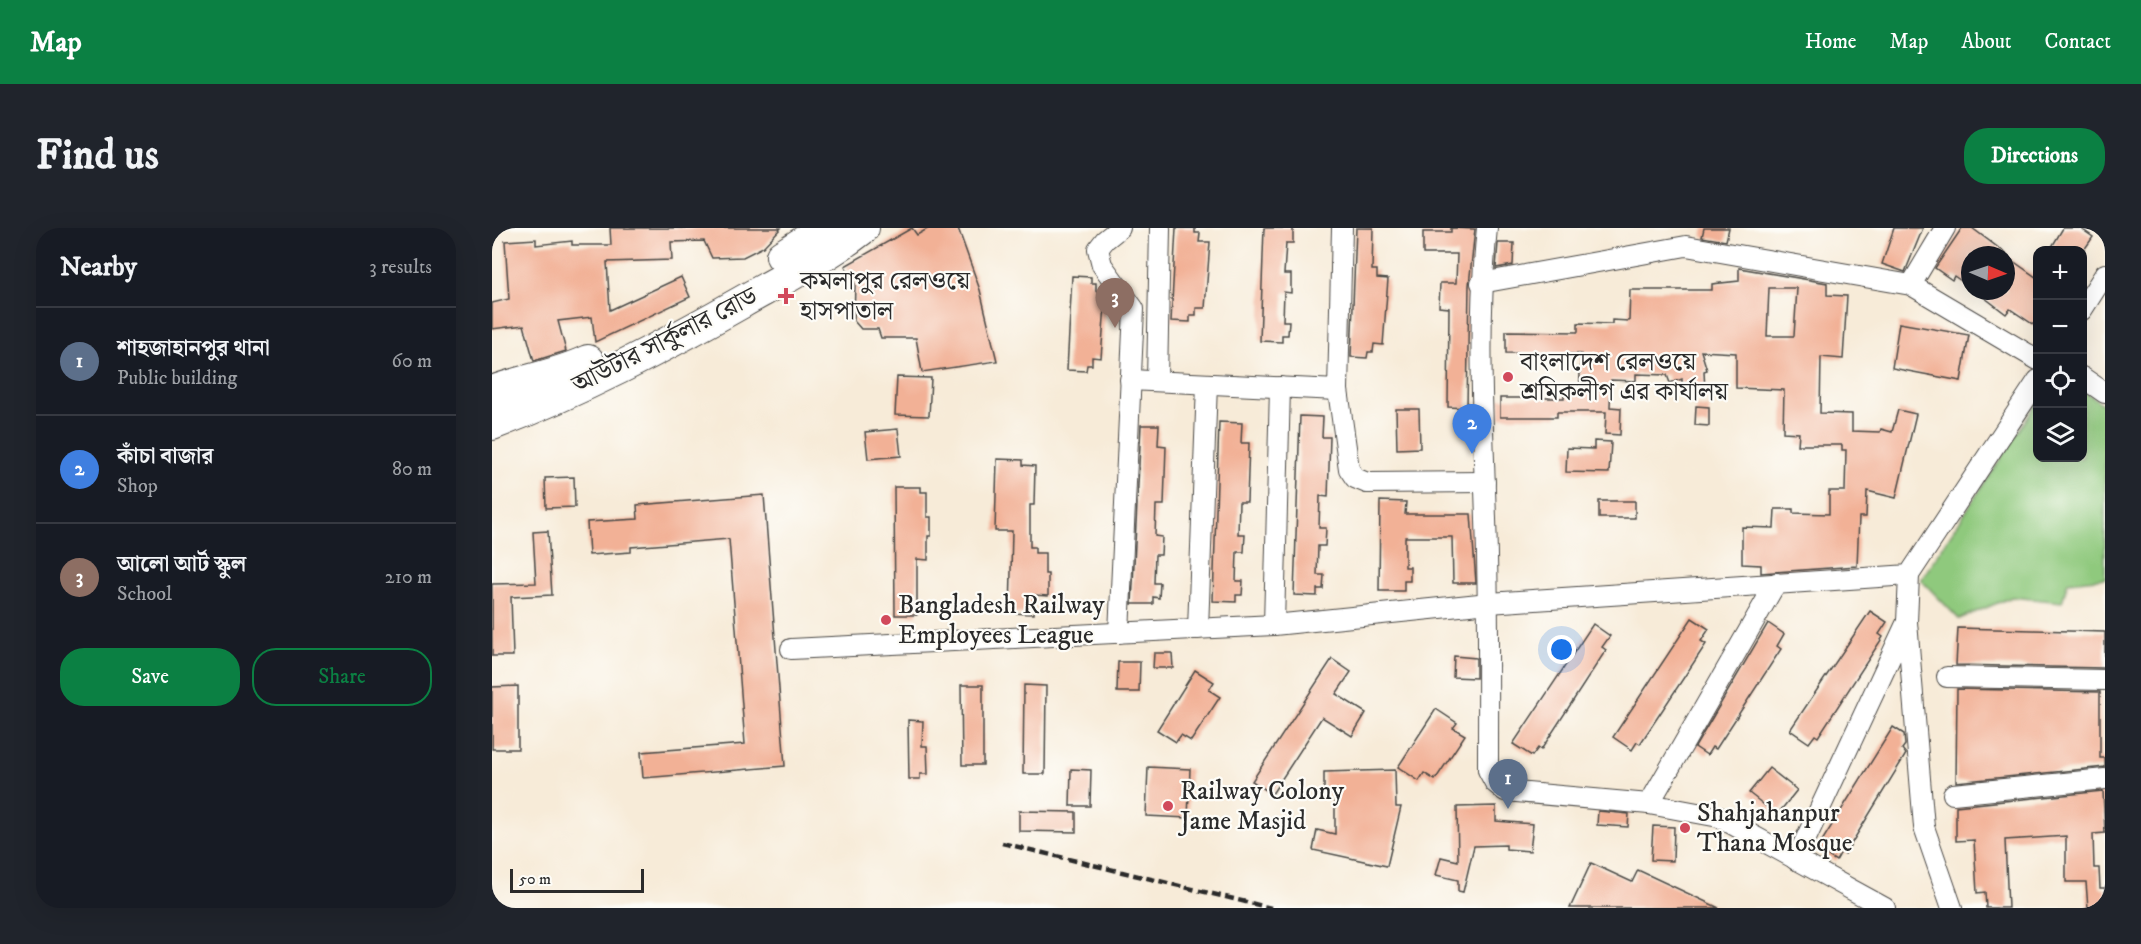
<!DOCTYPE html>
<meta charset="utf-8">
<style>
body{margin:0;font-family:"IM FELL DW Pica","Noto Serif Bengali",serif;background:#20242c;color:#f1f3f6}
.controls{position:absolute;right:18px;top:18px;display:grid;overflow:hidden;border-radius:12px;box-shadow:0 6px 24px #0002}
.controls button{width:54px;height:54px;display:grid;place-items:center;padding:0;border:0;border-bottom:2px solid #363941;background:#171b24;color:#f1f3f6;font:30px sans-serif}
.compass{position:absolute;left:1469px;top:18px;width:54px;height:54px;border-radius:50%;background:#171b24;box-shadow:0 6px 24px #0002;rotate:92deg}
.scale{position:absolute;left:18px;bottom:15px;width:134px;box-sizing:border-box;padding-left:6px;border:3px solid #2b2b2b;border-top:0;font-size:16px;line-height:21px;white-space:nowrap;color:#2b2b2b;-webkit-text-stroke:4px #fdfcf7;paint-order:stroke}
.you{position:absolute;left:1070px;top:422px;width:21px;height:21px;margin:-15px;border:4px solid #fff;border-radius:50%;background:#1a73e8;box-shadow:0 0 0 9px #1a73e833}
.badge{display:grid;place-items:center;width:39px;height:39px;border-radius:50%;background:#0b8043;color:#fff;font-size:20px;font-weight:700}
.pin{position:absolute;translate:-50% -50px;filter:drop-shadow(0 2px 3px #0008)}
.pin::after{content:'';position:absolute;top:32px;width:21px;height:18px;background:inherit;clip-path:polygon(0 0,100% 0,50% 100%)}
.list{margin:0;padding:0;list-style:none}
h2{display:flex;justify-content:space-between;align-items:center;height:78px;margin:0;padding:0 24px;font-size:26px}
h2 small{font-size:20px;font-weight:400;color:#9ea1a6}
.list li{display:grid;grid-template-columns:39px 1fr auto;gap:18px;align-items:center;box-sizing:border-box;height:108px;padding:0 24px;border-top:2px solid #363941}
.list b{display:block;font-size:22px;white-space:nowrap}
.list p{margin:0;font-size:20px;white-space:nowrap;color:#9ea1a6}
.list em{font-size:20px;font-style:normal;color:#9ea1a6}
.actions{display:flex;gap:12px;padding:18px 24px}
.actions a{flex:1;padding:14px 0;border:2px solid #0b8043;border-radius:24px;text-align:center;font-size:21px;color:#0b8043}
.actions .main{background:#0b8043;color:#fff}
.icon{flex:none;width:33px;height:33px;fill:none;stroke:currentColor;stroke-width:2;stroke-linecap:round;stroke-linejoin:round}
.map{position:relative;flex:none;width:1613px;height:680px;overflow:hidden;border-radius:24px}
header{display:flex;align-items:center;gap:36px;box-sizing:border-box;height:84px;padding:0 30px;background:#0b8043;color:#fff}
header strong{font-size:28px}
nav{display:flex;gap:33px;margin-inline-start:auto;font-size:21px}
.intro{display:flex;align-items:center;justify-content:space-between;box-sizing:border-box;height:144px;padding:0 36px}
h1{margin:0;font-size:42px}
.button{padding:15px 27px;border-radius:24px;background:#0b8043;color:#fff;font-size:21px;font-weight:700}
main{display:flex;gap:36px;padding:0 36px}
aside{flex:1;background:#171b24;border-radius:24px;box-shadow:0 6px 24px #0002}
.map>svg:first-child{display:block}
.green{fill:#8fc97d;stroke:#5d7a54;stroke-width:1.5}
.building{fill:#f2b196;fill-rule:evenodd}
.lines{fill:none;stroke-linecap:round;stroke-linejoin:round}
.street-casing{stroke:#4a4845;stroke-width:22}
.primary-casing{stroke:#4a4845;stroke-width:34}
.street{stroke:#fff;stroke-width:20}
.primary{stroke:#fff;stroke-width:32}
.rail{stroke:#2b2b2b;stroke-width:4.5;stroke-dasharray:9 4.5;stroke-linecap:butt}
.poi-dot{fill:#d1495b;stroke:#fdfcf7;stroke-width:2}
.labels{text-anchor:middle;dominant-baseline:central;stroke-width:4.5;stroke-linejoin:round;paint-order:stroke}
.poi-label{font-size:26px;fill:#2b2b2b;stroke:#fdfcf7;text-anchor:start}
.street-label{font-size:26px;fill:#2b2b2b;stroke:#fdfcf7}
</style>
<header>
<strong>Map</strong>
<nav><a>Home</a><a>Map</a><a>About</a><a>Contact</a></nav>
</header>
<div class="intro"><h1>Find us</h1><a class="button">Directions</a></div>
<main>
<aside>
<h2>Nearby<small>3 results</small></h2>
<ul class="list">
<li><span class="badge" style="background:#5c6f8a">1</span><div><b>শাহজাহানপুর থানা</b><p>Public building</p></div><em>60 m</em></li>
<li><span class="badge" style="background:#3f7fe0">2</span><div><b>কাঁচা বাজার</b><p>Shop</p></div><em>80 m</em></li>
<li><span class="badge" style="background:#8d6e63">3</span><div><b>আলো আর্ট স্কুল</b><p>School</p></div><em>210 m</em></li>
</ul>
<div class="actions"><a class="main">Save</a><a>Share</a></div>
</aside>
<div class="map">
<svg width="1613" height="680" viewBox="0 0 1613 680">
<rect width="100%" height="100%" fill="#fdfcf7"/>
<filter id="ink" filterUnits="userSpaceOnUse"><feTurbulence type="fractalNoise" baseFrequency=".0167" numOctaves="2"/><feDisplacementMap in="SourceGraphic" scale="12" xChannelSelector="R" yChannelSelector="G"/><feConvolveMatrix kernelMatrix="1 2 1 2 8 2 1 2 1" color-interpolation-filters="sRGB"/></filter>
<filter id="wash" filterUnits="userSpaceOnUse"><feTurbulence type="fractalNoise" baseFrequency=".008" numOctaves="4" result="noise"/><feDisplacementMap in="SourceGraphic" scale="24" xChannelSelector="R" yChannelSelector="G"/><feGaussianBlur stdDeviation="1.35" result="paint"/><feColorMatrix in="noise" values="0 0 0 0 0 0 0 0 0 0 0 0 0 0 0 0 0 1.4 0 .05"/><feComposite in="paint" operator="in"/></filter>
<g filter="url(#wash)">
<rect width="100%" height="100%" fill="#f7ebd8"/>
<!-- green -->
<path class="green" d="M1591,162l22,16v172l-37,4 -6,20 -50,-5 -53,22 -38,-39 116,-177 1,55h44z"/>
<g id="blocks">
<!-- building -->
<g class="building">
<path d="M118,0h171l-18,19 -20,10 -31,1 -8,-17 -33,1 1,18 -65,2 3,48 71,-33 9,20 -95,45 -3,-25 -34,4 8,30 -32,10 -10,-36 -32,4v-26l17,-4 -4,-58 31,-2v6l36,-4v4h39z"/>
<path d="M420,0l5,7 12,-7h29l22,62 17,71 -75,11 -6,-34h-35l-3,-9h-17l-7,-8 1,-37 -10,-18z"/>
<path d="M684,0h19v5h5l-1,9h11l-5,66h-9v7h-6v7l-19,-1z"/>
<path d="M772,0h29v15h-7l-2,31h7v19l-7,-1 -1,29h6l-1,14h-6v7l-22,-1z"/>
<path d="M864,0h17l-1,42h5v8l11,1 -5,66 -9,-1 -1,8h-5l-1,6 -16,-1z"/>
<path d="M959,0l24,1 -6,56 -2,123 -19,-1 1,-99 -10,-1 1,-24h16l1,-29h-34v-22h28z"/>
<path d="M1212,0h25l-3,13 -24,-4z"/>
<path d="M1402,0h29l-18,44 -23,-8z"/>
<path d="M1470,0h10l36,27h-38v32l-16,-11 -2,4 -17,-12z"/>
<path d="M1571,0h17l13,9 -9,13h-34z"/>
<path d="M1006,15h16l-1,22 -17,3z"/>
<path d="M1514,28l31,22v49l-27,-18 -4,5 -30,-23h30z"/>
<path d="M1247,40l88,15v12l20,1 -4,63 -22,-2 -1,56 32,1v17l28,1 1,-3 11,3 6,-22 18,4 -20,84 -29,-7 -1,26h-7l-2,49 -96,7v-8l-19,-1v-37l32,1 1,-19h18v4l36,1v-23h16l1,-41h-4v-5h-44l1,-12 -16,-1 1,-42 -48,-2v-35l-35,-2 6,19 -3,1 1,20h-23v-12l-12,4 -3,-8 -31,-1v7l-25,-1 -1,27 11,1 -1,27 -15,-1 1,-22h-49v5h-57v-19h64v-4h15l2,-40 -75,-1v-22l72,1v-9l34,1v-4l17,1 1,-31h82v-6l27,-3zM1277,60h28l-3,48h-27z"/>
<path d="M580,48l19,1v6h5v8l10,1 -5,66 -9,-1v8h-5l-1,6 -19,-1z"/>
<path d="M1407,95l70,12 -8,46 -69,-13z"/>
<path d="M405,149l34,1 -2,38 -34,-1z"/>
<path d="M1204,178l13,1v19l-14,-1z"/>
<path d="M904,181h23l1,39 -23,1z"/>
<path d="M808,188l23,1 -1,20h8l-2,60 -8,-1 -1,32h7l-1,18h-7l-1,29h7l-1,14h-6v7l-23,-1z"/>
<path d="M727,194l23,1 -1,20h8l-2,59h-8l-1,32h7l-1,18h-7l-1,29h7l-1,14h-6v7l-23,-1z"/>
<path d="M649,197h18l-1,20 8,1 -2,59h-8l-1,31 7,1 -1,18h-6l-1,28h6l-1,15 -6,-1v7h-21z"/>
<path d="M406,201l3,27 -33,3 -3,-27z"/>
<path d="M1102,213l17,1 -2,31 -43,-1 1,-24 27,1z"/>
<path d="M505,231l26,1v5l12,1 -1,39h-4v42h5v6h10v21h3v22l-14,-1v19l-24,-1 2,-82h-17z"/>
<path d="M82,249l1,30 -29,1 -1,-30z"/>
<path d="M402,259h27v5h6v25h4v19h-3v24l-11,-1v56h-22z"/>
<path d="M272,267l21,271 -142,12 -2,-26 104,-8 -16,-205 -98,8v5l-42,3 -2,-33 51,-3 -1,-14z"/>
<path d="M888,273l26,1 -1,12h66l5,69h-23l-1,-46h-47v30h5v14h-6v10h-25z"/>
<rect x="1107" y="273" width="36" height="17"/>
<path d="M56,303l4,64 -41,2 2,59h-21v-72l44,-1 -3,-51z"/>
<path d="M1378,383l17,11 -8,12 4,3 -65,100 -3,-2 -6,8 -19,-13z"/>
<path d="M1200,390l17,11 -8,12 5,3 -66,100 -3,-2 -5,8 -19,-13z"/>
<path d="M1276,395l16,11 -7,12 4,3 -65,100 -4,-2 -5,8 -12,-8z"/>
<path d="M1101,396l17,12 -8,11 4,3 -65,100 -3,-2 -6,8 -19,-12z"/>
<path d="M1466,400l147,4v36l-149,-3z"/>
<path d="M662,425h18l1,15h-20z"/>
<path d="M962,428l22,2v20l-23,-1z"/>
<path d="M840,431l19,13 -15,22 30,19 -14,23 -30,-19 -50,77 -20,-13z"/>
<path d="M626,434h22l-1,30h-22z"/>
<path d="M703,442l19,12 -5,8 11,7 -29,44 -10,-6 -5,7 -19,-12z"/>
<path d="M469,457h22v80h-21z"/>
<path d="M532,457l22,1 -1,88h-22z"/>
<path d="M26,458v63h-26v-62z"/>
<path d="M1465,461l143,3v66h5v9l-149,15z"/>
<path d="M944,481l21,14 -4,5 12,7 -30,45 -11,-7 -5,8 -21,-14z"/>
<path d="M416,492l15,1 -1,25h5l1,28h-8v5h-11z"/>
<path d="M1401,499l11,7 1,11 -3,4 4,5 -61,100 -4,-2 -5,9 -19,-12z"/>
<path d="M656,539l42,2 -2,49 -42,-2z"/>
<path d="M1277,540l28,22 -20,25 -28,-22z"/>
<path d="M579,541l20,1 -1,36h-20z"/>
<path d="M903,542l1,37h5l-14,59 -74,-16 4,-20 18,4v-40h-11v-22z"/>
<path d="M1611,563l2,42 -12,1 1,34h5l1,20h5v20h-17l-2,-26h-20v-46l-61,4 3,68h-22l-1,-16 -8,1 -3,-53 -18,1v-35z"/>
<path d="M1004,578v15l37,3 -3,27 -24,-2v-4l-32,1 -11,46 -5,-1v-11l-22,-5 5,-18 17,4 -1,-54z"/>
<path d="M527,583l57,1v20l-57,-1z"/>
<path d="M1106,583l31,3 -1,13 -31,-2z"/>
<path d="M1161,598l21,1 -1,34 -22,-1z"/>
<path d="M1099,635l41,19 6,-12 81,38h-149z"/>
</g>
</g>
</g>
<g filter="url(#ink)">
<use href="#blocks" fill-opacity="0" stroke="#4a4845" stroke-width="1.5"/>
<g class="lines">
<defs>
<g id="street">
<path d="M995,0c-10,98 -4,193 -1,291 3,84 2,167 2,251l7,13 10,8 144,13 70,13 166,91"/>
<path d="M1453,0l-34,57 127,75"/>
<path d="M989,55l205,-37 225,39"/>
<path d="M1590,82l23,-36"/>
<path d="M1590,149l23,16"/>
<path d="M638,152l208,10 4,-162"/>
<path d="M665,153l3,-153"/>
<path d="M846,162l11,79 6,9 12,5 118,-1"/>
<path d="M1417,347l-2,47 17,205 28,81"/>
<path d="M782,397l6,-238"/>
<path d="M706,401l9,-245"/>
<path d="M627,405l15,-324 -32,-44 -4,-16 7,-9 15,-12"/>
<path d="M299,421l483,-24 215,-22 420,-28 129,-195"/>
<path d="M1455,449l158,3"/>
<path d="M1461,566l152,-15"/>
<path d="M1157,576l127,-221"/>
<path d="M1304,632l110,-236"/>
</g>
<g id="primary">
<path d="M290,28l44,-28"/>
<path d="M0,164c32,-12 65,-16 96,-31"/>
<path d="M0,196c87,-33 169,-76 250,-122 41,-23 84,-45 121,-74"/>
</g>
</defs>
<!-- street casing -->
<use href="#street" class="street-casing"/>
<!-- primary casing -->
<use href="#primary" class="primary-casing"/>
<!-- street -->
<use href="#street" class="street"/>
<!-- primary -->
<use href="#primary" class="primary"/>
<!-- rail -->
<path class="rail" d="M510,615l269,65"/>
</g>
</g>
<!-- markers -->
<g class="poi-dot">
<path d="M291 59h6v6h6v6h-6v6h-6v-6h-6v-6h6z"/>
<circle cx="1016" cy="149" r="6"/>
<circle cx="394" cy="392" r="6"/>
<circle cx="676" cy="578" r="6"/>
<circle cx="1193" cy="600" r="6"/>
</g>
<g class="labels">
<!-- poi labels -->
<g class="poi-label">
<text x="308" y="53">কমলাপুর রেলওয়ে<tspan x="308" dy="30">হাসপাতাল</tspan></text>
<text x="1028" y="134">বাংলাদেশ রেলওয়ে<tspan x="1028" dy="30">শ্রমিকলীগ এর কার্যালয়</tspan></text>
<text x="406" y="377">Bangladesh Railway<tspan x="406" dy="30">Employees League</tspan></text>
<text x="688" y="563">Railway Colony<tspan x="688" dy="30">Jame Masjid</tspan></text>
<text x="1205" y="585">Shahjahanpur<tspan x="1205" dy="30">Thana Mosque</tspan></text>
</g>
<!-- street labels -->
<g class="street-label">
<text transform="translate(173 113) rotate(-27)">আউটার সার্কুলার রোড</text>
</g>
</g>
</svg>
<div class="controls">
<button>+</button>
<button>−</button>
<button><svg class="icon" aria-label="locate" viewBox="0 0 24 24"><circle cx="12" cy="12" r="6"/><path d="M12 2v4M12 18v4M2 12h4M18 12h4"/></svg></button>
<button><svg class="icon" aria-label="layers" viewBox="0 0 24 24"><path d="M12 4l9 5-9 5-9-5zM3 14l9 5 9-5"/></svg></button>
</div>
<svg class="compass" viewBox="-18 -18 36 36"><path d="M0-13l5 13h-10z" fill="#e53935"/><path d="M0 13l5-13h-10z" fill="#9ea1a6"/></svg>
<div class="scale">50 m</div>
<div class="you"></div>
<div class="pin badge" style="left:1016px;top:581px;background:#5c6f8a">1</div>
<div class="pin badge" style="left:980px;top:226px;background:#3f7fe0">2</div>
<div class="pin badge" style="left:623px;top:100px;background:#8d6e63">3</div>
</div>
</main>
